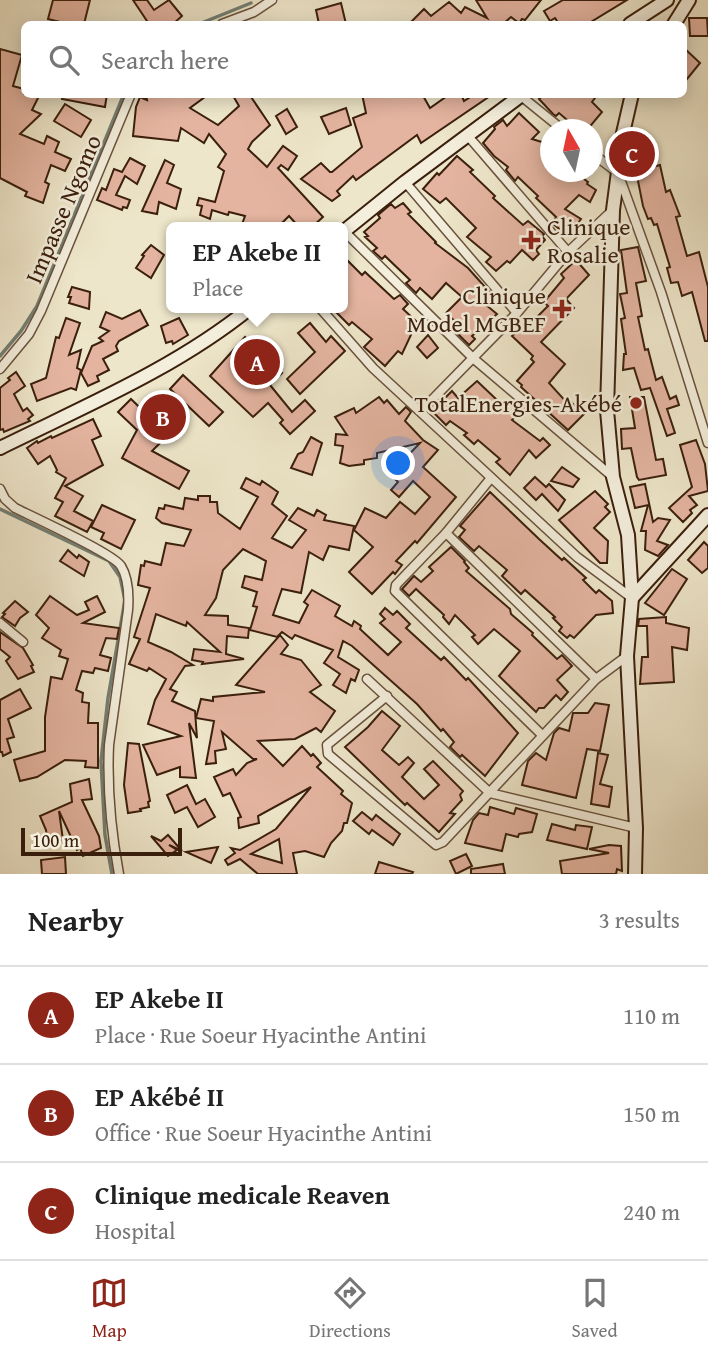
<!DOCTYPE html>
<meta charset="utf-8">
<style>
body{margin:0;font-family:"Gentium Book Plus",serif;background:#f6f6f6;color:#222}
.compass{position:absolute;left:540px;top:119px;width:63px;height:63px;border-radius:50%;background:#fff;box-shadow:0 4px 18px #0003;rotate:351deg}
.scale{position:absolute;left:21px;bottom:18px;width:161px;box-sizing:border-box;padding-left:7px;border:4px solid #3b1f0d;border-top:0;font-size:19px;line-height:24px;white-space:nowrap;color:#3b1f0d;-webkit-text-stroke:5px #f4efdd;paint-order:stroke}
.you{position:absolute;left:399px;top:464px;width:24px;height:24px;margin:-18px;border:5px solid #fff;border-radius:50%;background:#1a73e8;box-shadow:0 0 0 10px #1a73e833}
.badge{display:grid;place-items:center;width:46px;height:46px;border-radius:50%;background:#8f2418;color:#fff;font-size:23px;font-weight:700}
.pin{position:absolute;translate:-50% -50%;border:4px solid #fff;box-shadow:0 2px 7px #0006}
.popup{position:absolute;left:166px;top:222px;width:182px;height:91px;box-sizing:border-box;display:grid;place-content:center;border-radius:10px;background:#fff;filter:drop-shadow(0 2px 5px #0005);font-size:23px;white-space:nowrap;color:#767676}
.popup b{font-size:26px;color:#222}
.popup::after{content:'';position:absolute;left:50%;top:100%;margin-left:-14px;border:14px solid transparent;border-top-color:#fff}
.list{margin:0;padding:0;list-style:none}
h2{display:flex;justify-content:space-between;align-items:center;height:91px;margin:0;padding:0 28px;font-size:30px}
h2 small{font-size:23px;font-weight:400;color:#767676}
.list li{display:grid;grid-template-columns:46px 1fr auto;gap:21px;align-items:center;box-sizing:border-box;height:98px;padding:0 28px;border-top:2px solid #e0e0e0}
.list b{display:block;font-size:26px;white-space:nowrap}
.list p{margin:0;font-size:23px;white-space:nowrap;color:#767676}
.list em{font-size:23px;font-style:normal;color:#767676}
.icon{flex:none;width:38px;height:38px;fill:none;stroke:currentColor;stroke-width:2;stroke-linecap:round;stroke-linejoin:round}
.map{position:relative;flex:none;width:708px;height:874px;overflow:hidden}
.search{position:absolute;background:#fff;box-shadow:0 4px 18px #0003;left:21px;right:21px;top:21px;height:77px;display:flex;align-items:center;gap:18px;box-sizing:border-box;padding:0 24px;border-radius:10px;color:#767676;font-size:26px}
.sheet{height:385px;background:#fff}
nav{display:flex;justify-content:space-around;align-items:center;box-sizing:border-box;height:98px;border-top:2px solid #e0e0e0;background:#fff;font-size:19px;color:#767676}
nav a{display:grid;justify-items:center;gap:4px}
nav .on{color:#8f2418}
.map>svg:first-child{display:block}
.lines{fill:none;stroke-linecap:round;stroke-linejoin:round}
.stream{stroke:#737f74;stroke-width:3.5}
.building{fill:#e4b4a0;stroke:#3b1f0d;stroke-width:2;fill-rule:evenodd}
.street-casing{stroke:#68513c;stroke-width:11}
.secondary-casing{stroke:#3b1f0d;stroke-width:16}
.street{stroke:#f4efdd;stroke-width:8}
.secondary{stroke:#f4efdd;stroke-width:12}
.poi-dot{fill:#8f2418;stroke:#f4efdd;stroke-width:2.5}
.labels{text-anchor:middle;dominant-baseline:central;stroke-width:5;stroke-linejoin:round;paint-order:stroke}
.street-label{font-size:24px;fill:#3b1f0d;stroke:#f4efdd}
.poi-label{font-size:24px;fill:#3b1f0d;stroke:#f4efdd;text-anchor:end}
</style>
<div class="map">
<svg width="708" height="874" viewBox="0 0 708 874">
<rect width="100%" height="100%" fill="#eee6ca"/>
<filter id="stains"><feTurbulence type="fractalNoise" baseFrequency=".00286" numOctaves="4"/><feColorMatrix values="0 0 0 0 .2 0 0 0 0 .09 0 0 0 0 .02 0 0 0 .5 -.17"/></filter>
<radialGradient id="worn" r=".72"><stop offset=".6" stop-color="#630" stop-opacity="0"/><stop offset="1" stop-color="#630" stop-opacity=".3"/></radialGradient>
<g class="lines">
<!-- stream -->
<g class="stream">
<path d="M199,24l52,-21"/>
<path d="M0,356l21,-25 16,-25 87,-212"/>
<path d="M0,509l109,52 11,16 5,23 -17,98 -7,63 4,74 7,39"/>
</g>
</g>
<!-- building -->
<g class="building">
<path d="M53,0h37l-6,24h-16l-20,-5z"/>
<path d="M133,0h14l7,10 15,-10 13,16 -9,8h-24z"/>
<path d="M476,0h65l-16,20 -3,-1 -3,4 -8,-6 -8,7h-94l15,-15 7,7 18,-14 12,11 4,-6 22,11z"/>
<path d="M563,0h64l-36,22 2,2h-34l-4,-6 -5,3 -6,-10z"/>
<path d="M341,3l5,21h-27l-3,-14z"/>
<path d="M689,18h18l1,18h-18z"/>
<path d="M683,47l17,16 -17,21z"/>
<path d="M0,49l22,6 -9,31 11,3v5h16l-8,16 9,4 -21,20 24,10 3,-8 12,6 -4,10 16,7 -6,12 -14,-6 -6,17 4,2 -6,19 -18,-7 2,-4 -27,-14z"/>
<path d="M63,94h44l-2,13 -43,-8z"/>
<path d="M146,94h63l-19,14 28,17 21,-19 -7,-12h17l21,31 -18,17 -4,7 19,18 16,-21 14,10 -9,14 -7,-5 -3,3 45,49 -11,10h-13l-10,-11 -11,11h-37l4,-11 -16,-4 -1,3 -16,-5 -2,9 -10,-4 2,-9 -5,-1 2,-7 16,4 9,-31 -6,-4 8,-13 -17,-20 -5,9 -23,-15 -3,13 -45,-5 3,-29 4,-10 7,3z"/>
<path d="M362,94h60l8,14 20,-14h11l3,7 11,-7h18l-72,49 -4,-8 -61,45 -3,-4 -16,15 3,4 -8,6 -31,-22 20,-16 9,9h2l30,-25 -9,-29 13,-5z"/>
<path d="M544,94h54l-6,8 10,10 -15,18h-8l-20,-17 -3,3 -3,-2 -14,-15z"/>
<path d="M65,104l26,16 -10,17 -27,-16z"/>
<path d="M346,108l5,17 -22,9 -8,-17z"/>
<path d="M287,109l10,18 -11,7 -10,-18z"/>
<path d="M519,113l20,19 -7,7 13,4 5,5v24h25l13,10 -1,2 9,6 -6,12 -11,-7 -14,14 16,10 -13,17 -16,-13 4,-6 -20,-19 2,-2 -20,-19 -3,4 -9,-11 2,-3 -14,-11 -11,-13 12,-14 -1,-2 9,-7 4,6z"/>
<path d="M457,156l16,14 -3,2 25,24 -2,2 30,27 5,-4 16,13 -2,2 3,4 -9,10 3,4 -6,6 -11,-10 -12,13 -3,-2 -11,10 -10,-9 5,-5 -24,-20 9,-9 -30,-30 -6,5 -17,-14 14,-16 2,2z"/>
<path d="M130,158l15,8 -8,18 -12,-8 -9,19 14,5 -3,8 -4,-1 -1,3 -25,-10 5,-12 4,2 8,-21 8,3z"/>
<path d="M165,160l9,5 -7,18 14,6 -5,20 -17,-7 -2,12 -15,-3z"/>
<path d="M660,165l6,27 4,-2 10,26 -4,1 11,39 12,-4 9,35v54h-3l-13,-49 -10,4 -4,-14 -7,1 -4,-15 3,-1 -13,-43 -3,1 -3,-7 -3,1 -5,-13 -7,-35z"/>
<path d="M403,203l8,9 -3,2 28,28 -1,1 33,25 26,29 -8,8 11,9 -25,22 3,3 -6,6 -13,-13 4,-6 -14,-13 16,-16 -16,-14 -14,16 -12,-11 -4,5 -10,-10 4,-3 -25,-24 -3,3 -9,-8 4,-3 -12,-11 3,-1 -4,-4 16,-14 -2,-3 13,-11 4,4z"/>
<path d="M151,245l13,10 -13,23 -15,-10 8,-12 -2,-1z"/>
<path d="M638,247l8,34 -10,2 6,33 -4,1 7,33 3,-1 8,31 6,-3 8,22 6,-3 3,9 -12,4 8,24 -8,3 -17,-48 -9,2 -7,-22 -11,2 1,-16h2l-5,-35 4,-1 -5,-24 7,-1 -6,-43z"/>
<path d="M343,256l19,19 3,-3 29,27 6,-4 8,9 -5,5 14,13 -15,32 -4,-3 -13,15 -21,-19 8,-8 -20,-17 -3,3 -17,-17h11z"/>
<path d="M576,260l13,15 -23,24 8,9 -33,34 24,22 -16,19 19,21 2,-3 14,13 -16,16 -47,-43 1,-2 -5,-4 17,-19 -3,-3 2,-3 -21,-20 18,-16 2,2 16,-16 -4,-4 20,-24 -3,-4z"/>
<path d="M72,287l18,5 -1,17 -20,-6 2,-6h-3z"/>
<path d="M140,310l8,15 -29,16 -3,5 2,5 -15,8 6,11 -12,6 2,5 -11,5 -7,-13 11,-27 11,-5 -4,-3 10,-7 -9,-4 6,-15 16,7z"/>
<path d="M66,318l14,5 -11,32 12,-5 -4,18 4,2 -5,20 -5,-2 -34,13 -6,-17 15,-6 10,-41 3,1z"/>
<path d="M179,318l9,17 -15,9 -1,-3 -6,2 -5,-17z"/>
<path d="M310,323l16,19 5,-6 14,15 -45,43 -13,-15 28,-27 -17,-19z"/>
<path d="M428,335l10,13 -11,10 -10,-11z"/>
<path d="M245,337l37,36 -12,12 22,27 13,-12 10,11 -25,23 -10,-11 3,-3 -15,-17 -15,14 -43,-41z"/>
<path d="M16,372l9,14 -11,8 9,17 4,-3 6,7 -5,4 2,2 -26,11 -1,-3 -3,1v-42l10,-8 -2,-2z"/>
<path d="M183,375l40,37 -14,14 -39,-37z"/>
<path d="M477,381l38,36 -3,3 28,21 3,-3 7,7 -14,13 -7,-8 -19,25 -14,-13 4,-3 -22,-19 -4,4 -10,-9 3,-2 -17,-12 -4,4 -14,-14 20,-20 6,7z"/>
<path d="M379,397l5,6 3,-3 12,14 7,-7 5,5 -6,9 18,19 15,10 -15,17 33,30 -39,46 -2,-2 -19,20 6,4 -7,9 -2,-2 -21,22 -23,-22 24,-25 -19,-17 11,-22 21,10 14,-16 15,12 15,-17 -17,-16 -14,16 -8,-7 7,-8 -8,-8 30,-31 -43,10v5l-13,2v4l-15,2 -9,-3 3,-17 -8,-1 1,-11 11,1 -12,-18 19,-9 2,5z"/>
<path d="M630,397h14l12,63 7,-1 3,16 -27,5 -2,-3 -6,-29 -9,1 -1,-20 14,-1z"/>
<path d="M131,399l37,36 -16,16 37,20 -10,18 -57,-31 15,-28 -19,-18z"/>
<path d="M93,419l8,17 -9,4 11,25 -38,21 18,10 -9,15 19,10 -6,11 -32,-16 8,-14 -8,-4 11,-20 -10,-6 1,-2 -7,-14 -12,8 -11,-16 10,-7 1,2 13,-7 1,2z"/>
<path d="M311,437l11,6 -10,32 -21,-7 7,-14 5,-2z"/>
<path d="M696,440l9,24 3,27 -19,5 8,9 -7,5 2,3 -9,9 -14,-14 23,-21 -12,-42z"/>
<path d="M562,467l17,12 -6,8 -22,-6z"/>
<path d="M535,477l11,10 3,-3 16,16 -7,11 -16,-17 -6,6 -12,-12z"/>
<path d="M246,478l14,7 2,-4 16,11 -6,12 15,12 -15,22 20,10 14,-18 -17,-10 9,-12 16,8 3,-6 9,5 -2,5 30,6 -5,24 -20,-4 -6,14 -14,-8 -8,41 -19,-4 -9,26 26,8 9,-18 -4,-3 8,-12 28,16 -5,10 17,10 2,-5 7,5 -1,3 28,26 13,-13 -21,-19 5,-4 -5,-5 5,-6 8,7 4,-4 13,13 -4,4 35,32 3,-3 22,23 2,-2 50,55 -33,43 -23,-21 -2,2 -10,-10 4,-5 -11,-13 -2,2 -24,-27 -65,-58 -9,-5 -5,16 21,13 -4,11 -4,-2 -5,14 -13,-8 7,-11 -16,-11 9,-13 -38,-15 -3,4 -10,-7 -5,5 -27,-7 7,-23 -4,-1 4,-14 -15,-5 3,-11 17,4 4,-19 -23,-12 -20,21 -7,28 -11,17 23,1v9l21,3 -1,10 -21,-2 -1,18 18,5 -42,5 1,-2 -11,-2 2,-11 26,3 -33,-30 -1,4 -30,-12 -8,28 23,10 22,13 -8,1 -15,23 7,3 -5,9 23,10 2,27 -8,-15 7,55 -16,-1v-10l-23,8 -14,-30 38,-9 -33,-12 7,-24 11,-21 -17,-11 -2,3 -18,-7 11,-25 -6,-2 16,-49 -12,-3 3,-20 3,1 1,-5 16,4 5,-22 18,3 7,-16 -29,-7 -6,-5 3,-10 5,1 1,-4 18,4 2,-11 13,2v-4h12v6h7l1,11 22,16 18,-32 -17,-9z"/>
<path d="M645,484l8,38 5,-4 12,2 -13,21 11,4 -10,11 -13,-6 1,-19h-5l7,-26 -13,3 -5,-21z"/>
<path d="M595,491l13,13 -3,3 5,5 -16,16 14,13 -1,22h-7l-41,-43z"/>
<path d="M490,492l49,47 23,21 2,-2 22,20 -3,2 13,13 3,-3 13,11 1,12 -17,2 -22,23 -4,-3 -3,3 -8,-7 3,-4 -9,-9 2,-1 -30,-27 -4,4 -19,-18 5,-6 -28,-24 -5,5 -15,-14 6,-7 -5,-4z"/>
<path d="M102,505l33,15 -14,29 -20,-10 3,-6 -13,-6z"/>
<path d="M704,542l4,4v22l-6,5 -14,-13z"/>
<path d="M451,547l14,14 -1,1 5,6 -3,3 44,38 1,5 22,19 -1,2 25,24 5,-4 10,11 -15,14 11,12 -7,8 -5,-5 -12,13h-5l-3,4 -37,-36 21,-25 -26,-22 -16,15 -6,-7 3,-2 -20,-20 -6,9 -6,-7 1,-2 -28,-26 -7,7 -7,-7 12,-13 7,6 12,-11 -4,-4z"/>
<path d="M68,550l9,8 2,-3 10,7 -5,14 -24,-15z"/>
<path d="M672,569l15,10 -23,36 -19,-12z"/>
<path d="M50,596l27,19 12,-5 -4,-8 12,-6 8,16 -22,11 36,5 -2,11 -11,-1 -6,17 11,3 -3,13 -13,-3 -2,5 -11,-2 -6,19 7,3 -1,9 7,1 -1,20h10v45l-13,-1 1,-6 -21,-1 -28,17 -17,4 -6,-21 31,-9v-34l6,-40 11,2 6,-20 -9,-3 2,-6 -19,-12 7,-10 -13,-13z"/>
<path d="M15,601l13,11 -8,6 -5,8 -13,-9 3,-3 -2,-1z"/>
<path d="M666,617v6l23,5 -2,22 -15,-3 2,35 -34,2 2,-27h6l-1,-31h-9l1,-7z"/>
<path d="M0,632l23,16 10,17 -2,1 3,6 -16,7 -12,-18 4,-4 -10,-8z"/>
<path d="M280,635l8,10 -7,9 20,6 20,25 -11,7 25,19 -14,21 -5,-4 -21,11 -37,2 25,25 19,-20 9,10 2,-2 8,9 -4,4 26,24 -2,3 11,9 -5,20h-3l-2,8 -11,12 -7,14 -19,-6 -12,2 4,21h-39l-18,-15 -12,6 -3,-5 10,-7 -4,-5 9,2 36,-21 35,-42 -53,29 1,7 -20,5 -1,-10 3,-1 -11,-24 -7,3 -9,-19 19,-8 3,6 11,-12 10,-4h-4l-31,-27 4,17 -11,2 1,12 -10,1 8,-43 -18,-3 5,-19 12,2v-4l52,-5 -29,-7zM279,839l3,24 -31,-9z"/>
<path d="M20,689l11,19 -23,11 6,18 -7,2 4,13 -8,4 -1,-4h-2v-52z"/>
<path d="M595,703l14,2 -9,46 -13,-2 -11,49 -54,-13 6,-24 8,-8 10,7 8,-27 5,-5 10,3 4,-18h15z"/>
<path d="M382,711l18,15 -18,24 17,15 9,-8 6,6 -12,14 22,22 15,-14 -15,-16 9,-8 30,30 -3,4 2,5 -12,13 5,1 -16,18 -32,-29 -2,2 -60,-58 23,-20z"/>
<path d="M128,743l11,1 11,57 -2,1 1,5 -9,2 1,2 -13,2 -4,-28z"/>
<path d="M598,753l10,2 -8,29 12,3 -3,20 -18,-3z"/>
<path d="M89,779l3,20 -10,1 17,36 2,12 -18,8 -3,-8 -3,2 -18,-39 4,29 -15,4 -2,-14 -6,-14 32,-14 -2,-18z"/>
<path d="M187,785l9,19 9,-5 10,18 -17,10 -11,-20 -12,6 -8,-18z"/>
<path d="M490,807l24,7 2,-6 21,6 -5,18 -13,2 -1,3 -12,-3 -4,17 -37,-8 8,-23 6,-7 9,2z"/>
<path d="M362,812l10,8 4,-5 24,19 -7,11 -21,-15 -3,4 -16,-13z"/>
<path d="M552,824l23,6 1,-5 16,2 -5,22 -40,-9z"/>
<path d="M168,835l14,16 -13,-6 8,5 -9,6 -17,-20 10,5z"/>
<path d="M609,845l12,1 1,25 -5,-2 -1,5h-54l-2,-13 49,-8 -20,-4z"/>
<path d="M218,847l-7,16 -25,-11z"/>
<path d="M466,854l6,12 -16,8 -6,-13z"/>
<path d="M65,857l1,17h-24l-1,-14z"/>
<path d="M379,862l34,10 -1,2h-37z"/>
<path d="M503,864l2,10h-34v-5z"/>
</g>
<g class="lines">
<defs>
<g id="street">
<path d="M222,24l32,-12 18,-12"/>
<path d="M521,96l42,34"/>
<path d="M468,136l100,116"/>
<path d="M592,153l26,20 43,119 47,151"/>
<path d="M405,182l112,131"/>
<path d="M344,231l130,128 139,118"/>
<path d="M320,308l53,60 204,189 55,41"/>
<path d="M0,369l29,-35 12,-23 90,-217"/>
<path d="M421,411l96,-98 51,-61 45,-42"/>
<path d="M491,478l-45,55 -50,52 -1,6 147,144"/>
<path d="M0,489l5,10 10,9c18,9 99,46 106,58 8,13 8,30 7,44l-19,135c-2,44 2,86 10,129"/>
<path d="M446,533l150,146"/>
<path d="M0,623l23,19"/>
<path d="M367,679l123,114 146,35"/>
<path d="M387,696l-60,49 1,9 108,91 7,-3 153,-163 31,-23"/>
</g>
<g id="secondary">
<path d="M630,24l37,-24"/>
<path d="M674,24l15,-24"/>
<path d="M632,94l-9,39 -10,77 -6,200 6,67 15,58 4,63 -5,58 9,172 -1,46"/>
<path d="M343,232l62,-50 118,-88"/>
<path d="M0,448c85,-42 176,-80 250,-140"/>
<path d="M632,598l76,-83"/>
</g>
</defs>
<!-- street casing -->
<use href="#street" class="street-casing"/>
<!-- secondary casing -->
<use href="#secondary" class="secondary-casing"/>
<!-- street -->
<use href="#street" class="street"/>
<!-- secondary -->
<use href="#secondary" class="secondary"/>
</g>
<!-- markers -->
<g class="poi-dot">
<path d="M527.5 229.5h7v7h7v7h-7v7h-7v-7h-7v-7h7z"/>
<path d="M558.5 298.5h7v7h7v7h-7v7h-7v-7h-7v-7h7z"/>
<circle cx="636" cy="403" r="7"/>
</g>
<g class="labels">
<!-- street labels -->
<g class="street-label">
<text transform="translate(63 209) rotate(-67)">Impasse Ngomo</text>
</g>
<!-- poi labels -->
<g class="poi-label">
<text x="547" y="226" text-anchor="start">Clinique<tspan x="547" dy="28">Rosalie</tspan></text>
<text x="546" y="295">Clinique<tspan x="546" dy="28">Model MGBEF</tspan></text>
<text x="622" y="403">TotalEnergies-Akébé</text>
</g>
</g>
<rect width="100%" height="100%" filter="url(#stains)"/>
<rect width="100%" height="100%" fill="url(#worn)"/>
</svg>
<svg class="compass" viewBox="-18 -18 36 36"><path d="M0-13l5 13h-10z" fill="#e53935"/><path d="M0 13l5-13h-10z" fill="#767676"/></svg>
<div class="scale">100 m</div>
<div class="you"></div>
<div class="pin badge" style="left:257px;top:362px">A</div>
<div class="popup"><b>EP Akebe II</b>Place</div>
<div class="pin badge" style="left:163px;top:417px">B</div>
<div class="pin badge" style="left:632px;top:154px">C</div>
<div class="search"><svg class="icon" aria-label="search" viewBox="0 0 24 24"><circle cx="10" cy="10" r="6"/><path d="M15 15l6 6"/></svg>Search here</div>
</div>
<section class="sheet">
<h2>Nearby<small>3 results</small></h2>
<ul class="list">
<li><span class="badge">A</span><div><b>EP Akebe II</b><p>Place · Rue Soeur Hyacinthe Antini</p></div><em>110 m</em></li>
<li><span class="badge">B</span><div><b>EP Akébé II</b><p>Office · Rue Soeur Hyacinthe Antini</p></div><em>150 m</em></li>
<li><span class="badge">C</span><div><b>Clinique medicale Reaven</b><p>Hospital</p></div><em>240 m</em></li>
</ul>
</section>
<nav>
<a class="on"><svg class="icon" aria-label="map" viewBox="0 0 24 24"><path d="M3 6l6-2 6 2 6-2v14l-6 2-6-2-6 2zM9 4v14M15 6v14"/></svg>Map</a>
<a><svg class="icon" aria-label="directions" viewBox="0 0 24 24"><path d="M12 3l9 9-9 9-9-9zM9 14v-3h6M13 9l2 2-2 2"/></svg>Directions</a>
<a><svg class="icon" aria-label="saved" viewBox="0 0 24 24"><path d="M7 4h10v16l-5-4-5 4z"/></svg>Saved</a>
</nav>
